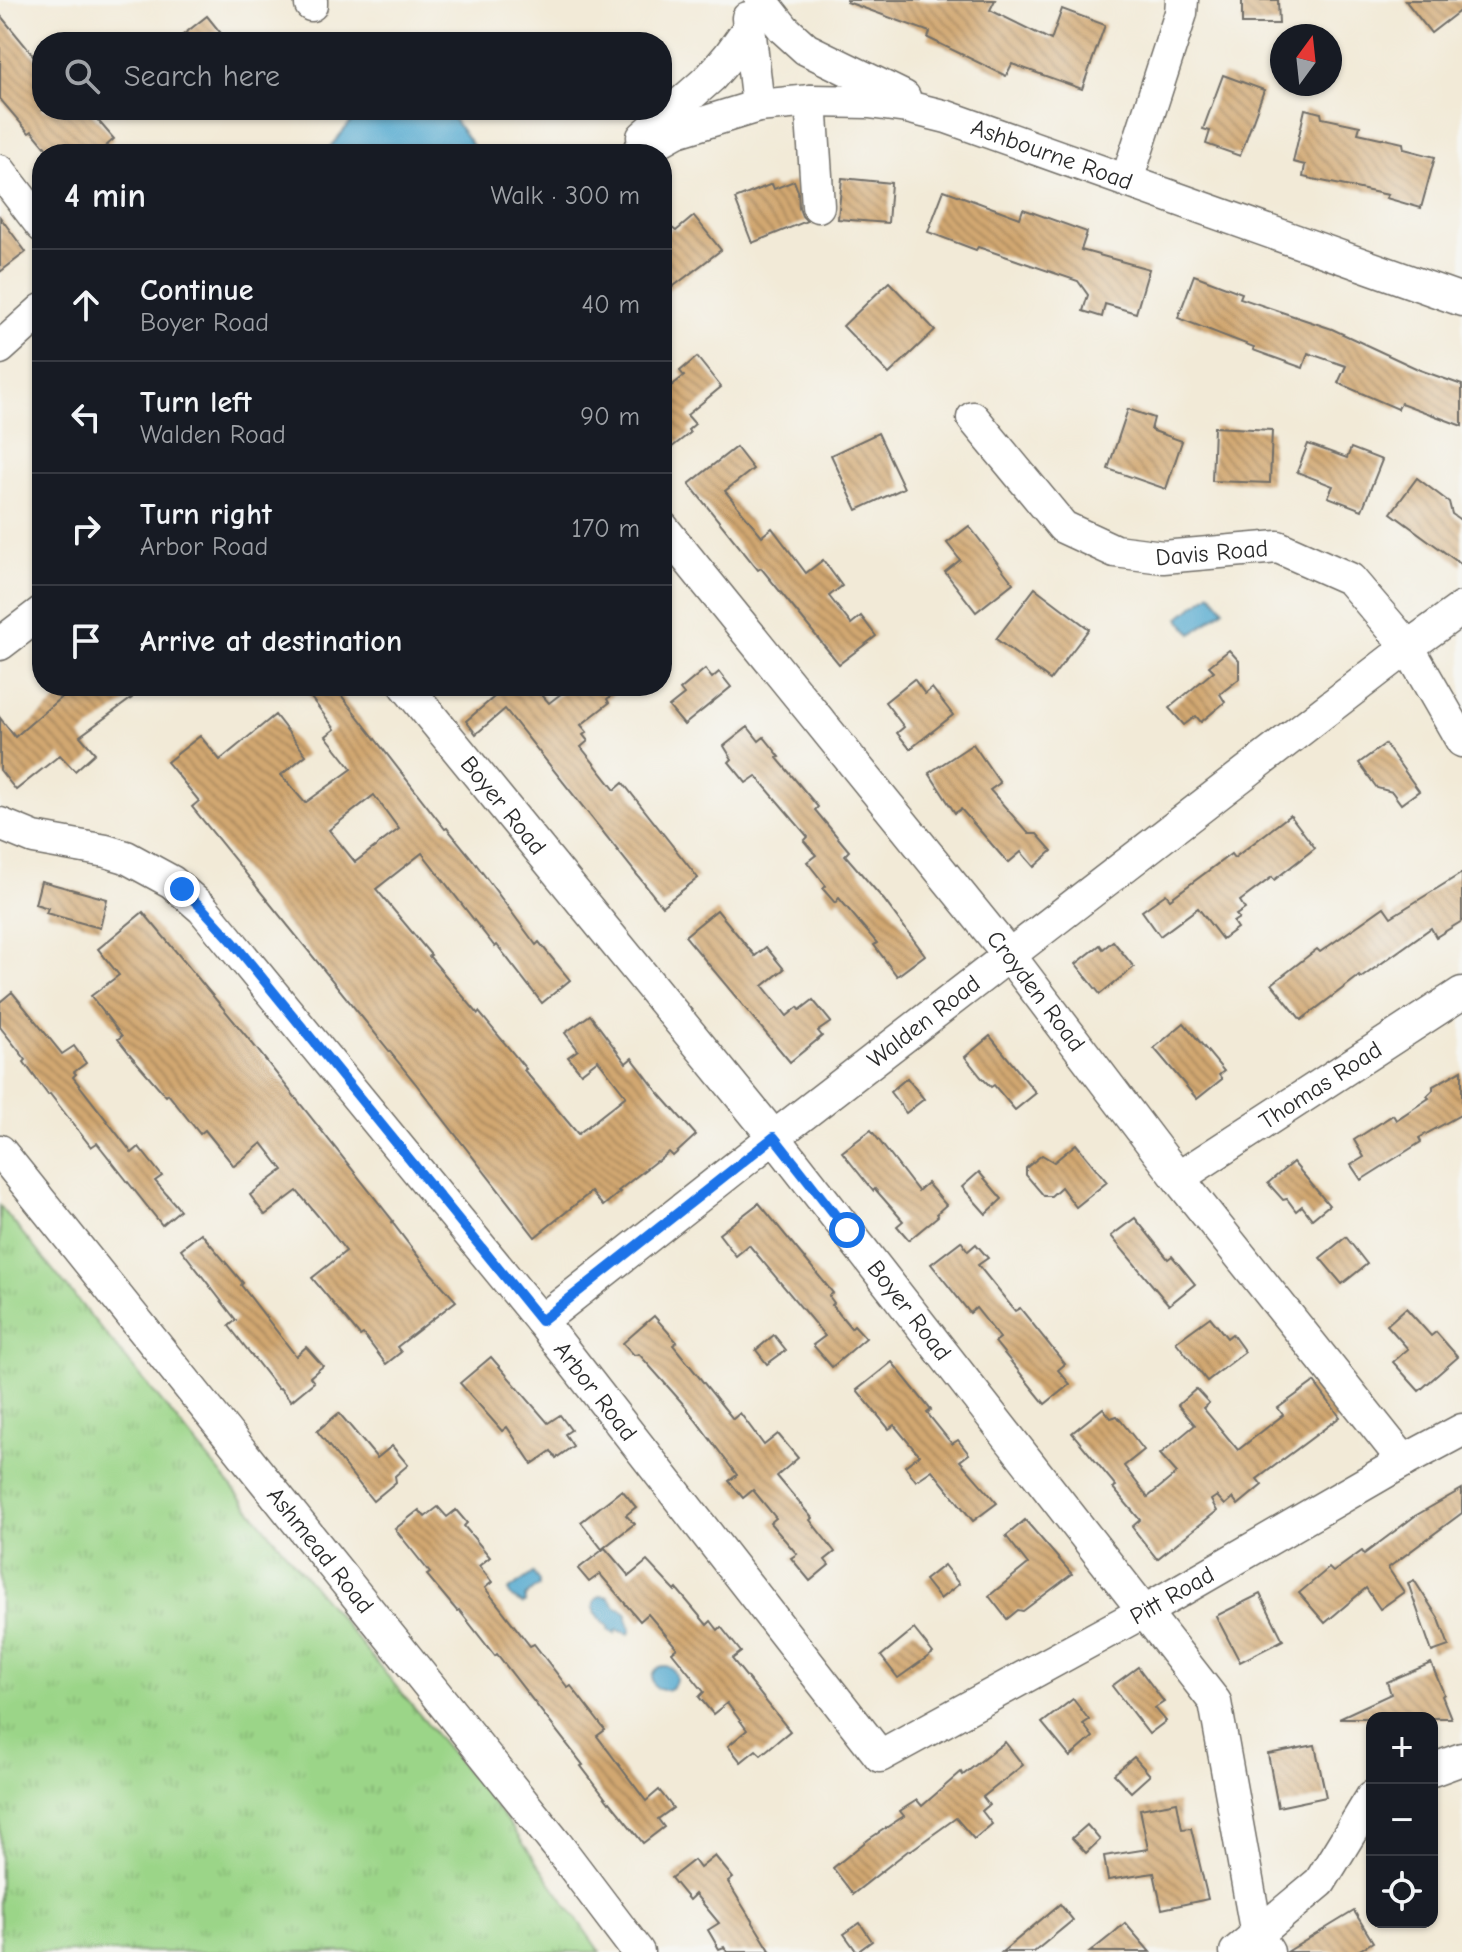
<!DOCTYPE html>
<meta charset="utf-8">
<style>
body{margin:0;font-family:"Comic Neue",sans-serif;background:#20242c;color:#f1f3f6}
.controls{position:absolute;right:24px;bottom:24px;display:grid;overflow:hidden;border-radius:16px;box-shadow:0 2px 6px #0004}
.controls button{width:72px;height:72px;display:grid;place-items:center;padding:0;border:0;border-bottom:2px solid #363941;background:#171b24;color:#f1f3f6;font:40px sans-serif}
.compass{position:absolute;left:1270px;top:24px;width:72px;height:72px;border-radius:50%;background:#171b24;box-shadow:0 2px 6px #0004;rotate:15deg}
.stop{position:absolute;width:24px;height:24px;margin:-18px;border:6px solid #1a73e8;border-radius:50%;background:#fff}
.stop.end{background:#1a73e8;border-color:#fff;box-shadow:0 2px 8px #0008}
.list{margin:0;padding:0;list-style:none}
h2{display:flex;justify-content:space-between;align-items:center;height:104px;margin:0;padding:0 32px;font-size:34px}
h2 small{font-size:26px;font-weight:400;color:#9ea1a6}
.list li{display:grid;grid-template-columns:52px 1fr auto;gap:24px;align-items:center;box-sizing:border-box;height:112px;padding:0 32px;border-top:2px solid #363941}
.list b{display:block;font-size:30px;white-space:nowrap}
.list p{margin:0;font-size:26px;white-space:nowrap;color:#9ea1a6}
.list em{font-size:26px;font-style:normal;color:#9ea1a6}
.icon{flex:none;width:44px;height:44px;fill:none;stroke:currentColor;stroke-width:2;stroke-linecap:round;stroke-linejoin:round}
.map{position:relative;flex:none;width:1462px;height:1952px;overflow:hidden}
.search{position:absolute;background:#171b24;box-shadow:0 2px 6px #0004;left:32px;top:32px;width:640px;height:88px;display:flex;align-items:center;gap:20px;box-sizing:border-box;padding:0 28px;border-radius:32px;color:#9ea1a6;font-size:30px}
.panel{position:absolute;background:#171b24;box-shadow:0 2px 6px #0004;left:32px;top:144px;width:640px;height:552px;border-radius:32px}
.map>svg:first-child{display:block}
.grass{fill:url(#grass-tufts);stroke:#63805a;stroke-width:2}
.water{fill:#53a9cf;stroke:#3f6a7d;stroke-width:2}
.building{fill:url(#building-back-hatch);fill-rule:evenodd}
.lines{fill:none;stroke-linecap:round;stroke-linejoin:round}
.minor-casing{stroke:#716e67;stroke-width:35}
.minor{stroke:#fff;stroke-width:32}
.route{stroke:#1a73e8;stroke-width:10}
.labels{text-anchor:middle;dominant-baseline:central;stroke-width:6;stroke-linejoin:round;paint-order:stroke}
.street-label{font-size:24px;fill:#2b2b2b;stroke:#f6f6f2}
</style>
<div class="map">
<svg width="1462" height="1952" viewBox="0 0 1462 1952">
<defs>
<pattern id="grass-tufts" width="24" height="20" patternUnits="userSpaceOnUse" patternTransform="scale(2)"><rect width="24" height="20" fill="#9bd588"/><path d="M3 7l-1-3M5 7V3M7 7l1-3M15 17l-1-3M17 17v-4M19 17l1-3" fill="none" stroke="#86b776"/></pattern>
<pattern id="building-back-hatch" width="6" height="6" patternUnits="userSpaceOnUse" patternTransform="scale(2)"><rect width="6" height="6" fill="#d1a771"/><path d="M-1 5l2 2M0 0l6 6M5-1l2 2" fill="none" stroke="#aa885d"/></pattern>
</defs>
<rect width="100%" height="100%" fill="#f6f6f2"/>
<filter id="ink" filterUnits="userSpaceOnUse"><feTurbulence type="fractalNoise" baseFrequency=".0125" numOctaves="2"/><feDisplacementMap in="SourceGraphic" scale="16" xChannelSelector="R" yChannelSelector="G"/><feConvolveMatrix kernelMatrix="1 2 1 2 8 2 1 2 1" color-interpolation-filters="sRGB"/></filter>
<filter id="wash" filterUnits="userSpaceOnUse"><feTurbulence type="fractalNoise" baseFrequency=".006" numOctaves="4" result="noise"/><feDisplacementMap in="SourceGraphic" scale="32" xChannelSelector="R" yChannelSelector="G"/><feGaussianBlur stdDeviation="1.8" result="paint"/><feColorMatrix in="noise" values="0 0 0 0 0 0 0 0 0 0 0 0 0 0 0 0 0 1.4 0 .05"/><feComposite in="paint" operator="in"/></filter>
<g filter="url(#wash)">
<rect width="100%" height="100%" fill="#f2ead7"/>
<!-- grass -->
<path class="grass" d="M0,1206l508,616 92,130h-600z"/>
<!-- water -->
<g class="water">
<path d="M361,110h77l14,7 22,30 -3,7h-147z"/>
<path d="M1211,593l13,16 -32,25 -13,-16z"/>
<path d="M533,1573l6,8v6l-5,2 -9,8v6l-2,1 -11,-6 -4,-7z"/>
<path d="M600,1596l8,1 8,10 6,2 5,5v5l4,10 -2,5 -12,-4 -2,4 -7,-4 1,-3c-10,-9 -24,-20 -9,-31z"/>
<circle cx="664" cy="1678" r="12"/>
</g>
<g id="blocks">
<!-- building -->
<g class="building">
<path d="M847,0h148l-5,10 61,30 11,-31 43,16 -23,64 -70,-25 -6,12 -78,-38 2,-6 -83,-30z"/>
<path d="M1242,0h36l1,24h-37z"/>
<path d="M1405,0h57v9l-31,24z"/>
<path d="M0,15l42,51v44h47l25,29 -17,15h-46l-19,-23 -3,2 -29,-34z"/>
<path d="M207,16l21,26h-54z"/>
<path d="M1223,75l41,15 -24,66 -34,-12 4,-13 -7,-2z"/>
<path d="M1305,109l16,4 1,5 38,8 -2,7 45,10 1,6 31,8 -14,51 -35,-10 2,-3 -85,-18 2,-12 -12,-3z"/>
<path d="M842,178l49,5 -3,40 -50,-4z"/>
<path d="M794,181l4,10 1,17 3,8 5,5 -55,22 -17,-44 37,-15 2,5z"/>
<path d="M944,190l76,28 3,-9 64,23 -6,18 68,19 -13,44 -31,-9 -3,13 -19,-6 5,-16 -10,-14 -100,-34 -2,3 -48,-18z"/>
<path d="M694,216l27,34 -59,45v-58l10,-9 4,3z"/>
<path d="M0,217l26,35 -26,20z"/>
<path d="M1194,275l48,18 -2,5 92,31 88,41 42,15v41l-61,-23 -3,6 -60,-26 8,-17 -38,-13 -5,15 -50,-18 1,-3 -76,-29z"/>
<path d="M889,282l46,48 -46,44 -46,-48z"/>
<path d="M697,357l24,30 -34,28 8,9 -7,6 2,3 -28,22v-62l22,-17 -4,-5z"/>
<path d="M1128,409l26,9 -3,12 31,11 -16,48 -58,-20z"/>
<path d="M1214,427l58,3 -2,53 -58,-2z"/>
<path d="M878,433l26,55 -47,22 -26,-55z"/>
<path d="M1308,444l39,14 4,-10 31,12 -20,50 -34,-13 5,-11 -36,-14z"/>
<path d="M736,447l17,22 -28,22 37,45 10,-8 34,45 17,-13 19,26 -13,10 22,28 10,-8 15,20 -37,28 -78,-96 -3,2 -69,-86z"/>
<path d="M1417,478l32,24 3,12 10,7v44l-71,-52z"/>
<path d="M969,526l44,57 -37,29 -31,-40 15,-12 -13,-17z"/>
<path d="M1035,588l54,41 -39,51 -54,-41z"/>
<path d="M1229,650l10,11v18l-19,15 5,8 -24,20 -5,-6 -12,9 -15,-17 45,-37 -5,-5z"/>
<path d="M705,669l7,9 7,-6 12,15 -47,38 -15,-18 15,-12 -4,-5z"/>
<path d="M914,679l11,15 7,-6 21,27 -43,34 -13,-16 7,-6 -19,-25z"/>
<path d="M74,686h50l8,12 -52,38 15,17 -20,18 -15,-16 -44,35 -16,-20v-52l15,19z"/>
<path d="M302,686h32l111,143 2,-1 26,32 63,85 3,-3 31,38 -28,23 -45,-58 -2,2 -73,-94 -46,36 55,66 -2,1 49,58 1,-2 47,57 -2,1 54,64 48,-38 -28,-36 -17,13 -13,-16 10,-7 -13,-17 25,-18 36,48 6,-5 26,34 38,43 -23,21 -4,-4 -12,10 -1,-1 -38,30 2,1 -17,14 -12,-14 -56,45 -119,-153 -224,-277 7,-6 -32,-39 33,-26 20,24 55,-45 31,40 -25,20 24,28 47,-34 -26,-33 9,-7zM374,795l25,34 -44,33 -26,-32z"/>
<path d="M507,686h27l15,17 22,-17h53l-17,13 2,4 -28,22 6,7 -4,3 5,6 -7,6 34,43 8,-7 75,95 -36,28 -157,-197 -29,25 -10,-13z"/>
<path d="M748,727l11,14 5,-4 16,20 -3,1 41,49 -3,3 34,41 -4,4 39,45 41,55 -28,21 -23,-31 3,-2 -38,-45 -4,5 -12,-14 3,-3 -19,-24 9,-7 -12,-14 4,-4 -52,-61 -10,7 -17,-21 3,-3 -8,-13z"/>
<path d="M973,744l27,39 -10,7 39,44h8l15,17 -18,16 -13,-15 -13,11 -47,-54 -6,4 -26,-40z"/>
<path d="M1385,744l34,47 -18,13 -9,-12 -15,-4 -18,-25z"/>
<path d="M1290,815l25,33 -41,32 -2,-3 -32,24 5,8 -9,6 3,3 -6,4 4,6 -15,11 -24,-31 -38,28 -18,-25 24,-17 4,5 61,-45 3,4z"/>
<path d="M1462,873v48l-26,16 -5,-9 -70,50 -2,-2 -58,44 -29,-36 45,-35 3,3 64,-45 7,10z"/>
<path d="M41,881l66,18 -7,29 -54,-15 2,-5 -13,-4z"/>
<path d="M717,910l38,46 11,-9 18,22 -21,17 24,30 11,-9 2,3 13,-10 18,22 -13,9 4,5 -32,26 -105,-126z"/>
<path d="M143,912l109,131 141,178 -1,1 38,50 26,29 -59,46 4,5 -15,12 -23,-30 -3,2 -48,-58 34,-27 -28,-35 -21,-25 -32,24 -15,-20 33,-25 -21,-27 -28,23 -29,-36 -5,4 -32,-40 -2,2 -33,-38 -15,-19 4,-3 -31,-40 28,-21 -21,-26z"/>
<path d="M1113,941l21,26 -34,27 -24,-30 24,-19 3,4z"/>
<path d="M12,992l50,62 12,-8 12,17 -12,9 2,2 -3,3 59,76 7,-6 23,29 -7,5 25,29 -18,15 -65,-82 -6,4 -41,-53 -2,1 -24,-33 2,-2 -26,-33v-25z"/>
<path d="M1184,1023l40,48 -5,4 3,4 -25,20 -43,-51z"/>
<path d="M990,1036l46,57 -21,17 -21,-25 -3,2 -10,-10 -16,-20z"/>
<path d="M1462,1070v44l-43,24 2,4 -60,38 -10,-15 13,-8 -10,-17 39,-25 3,5 33,-22 -2,-2 6,-6v-4z"/>
<path d="M907,1078l17,21 -18,14 -16,-21z"/>
<path d="M871,1130l47,61 9,-8 19,22 -9,8 1,3 -29,24 -12,-14 6,-5 -28,-32 -2,2 -31,-39z"/>
<path d="M1076,1144l31,38 -31,25 -15,-20 -10,9h-7l-18,-21v-7l16,-13 12,7z"/>
<path d="M1293,1162l36,43 -17,14 -10,-13 -6,5 -9,-12 -4,1 -15,-17z"/>
<path d="M979,1172l23,27 -16,15 -24,-27z"/>
<path d="M759,1203l74,90 -4,3 5,7 -2,2 19,23 3,-3 12,13 -34,29 -19,-22 12,-9 -76,-91 -13,11 -17,-22z"/>
<path d="M1135,1218l33,41 4,-3 23,28 -26,21 -58,-69z"/>
<path d="M201,1233l42,50 -2,2 55,71 10,-9 17,19 -13,11 4,5 -23,19 -11,-13 -2,1 -49,-63 7,-6 -55,-71z"/>
<path d="M1346,1237l21,27 -25,20 -22,-26z"/>
<path d="M961,1241l7,10 8,-7 12,14 -10,7 37,46 5,-3 45,56 -7,6 12,14 -25,20 -50,-62 5,-4 -24,-30 -6,5 -39,-49z"/>
<path d="M1406,1308l25,28 5,-4 22,25 -39,34 -26,-29 15,-13 -21,-24z"/>
<path d="M654,1316l23,26 -4,3 60,74 7,-6 24,32 14,-11 20,24 -21,18 35,42 -2,2 25,32 -10,8 4,5 -19,16 -19,-23 6,-4 -27,-31 6,-5 -23,-28 -10,8 -14,-17 8,-6 -52,-69 -46,-52 -5,1 -11,-12z"/>
<path d="M1210,1317l17,21 5,-4 13,18 -38,29 -31,-39z"/>
<path d="M774,1335l12,15 -19,14 -11,-14z"/>
<path d="M491,1357l57,66 12,-8 11,15 -6,4 8,12 -17,12 -5,-7 -19,13 -25,-37 -5,4 -42,-48z"/>
<path d="M892,1362l39,48 -4,3 25,31 6,-4 11,14 -9,7 37,42 -24,18 -41,-51 -16,11 -11,-15 14,-11 -25,-30 -5,4 -32,-39z"/>
<path d="M1314,1382l26,35 -83,62 5,6 -24,20 -5,-7 -8,7 -8,-9 -6,4 6,11 -60,48 -25,-32 8,-7 -27,-32 3,-2 -44,-53 31,-25 8,10 6,-2 27,34 -20,16 24,31 29,-24 -17,-19 35,-29 -17,-20 18,-16 13,14 -6,5 35,42 45,-35 -5,-7z"/>
<path d="M339,1413l38,45 15,-12 16,19 -13,11 1,6 -23,19 -56,-70z"/>
<path d="M1462,1489v24l-74,55 16,24 -24,17 -14,-21 -41,35 -26,-30 30,-25 4,4 29,-21 2,3 51,-38z"/>
<path d="M622,1490l14,17 -10,8 8,9 -32,25 -21,-27z"/>
<path d="M438,1507l9,10 9,-7 11,13 -3,3 26,31 -11,9 13,16 -7,6 45,58 4,-2 34,44 3,-2 34,44 -8,6 49,65 13,-11 14,18 -15,11 6,8 -21,16 -33,-41 -1,1 -28,-37 2,-1 -86,-111 -2,2 -36,-46 -2,1 -30,-36 3,-2 -35,-44 24,-19 6,7z"/>
<path d="M1025,1520l47,54 -49,37 -5,-1 -11,9 -18,-23 39,-32 -22,-28z"/>
<path d="M605,1548l24,28 18,-15 28,30 2,-2 30,36 4,-4 7,9 3,-3 20,25 -9,7 58,72 -29,24 -5,-5 -15,12 -13,-16 19,-16 -20,-27 -14,11 -14,-17 5,-5 -32,-40 5,-4 -29,-34 -8,7 -40,-47 -11,8 -11,-13z"/>
<path d="M944,1565l15,19 -19,15 -15,-19z"/>
<path d="M1414,1580l25,39 10,27 -17,6 -24,-69z"/>
<path d="M1260,1594l23,46 -43,22 -24,-46z"/>
<path d="M914,1629l19,24 -35,25 -17,-22z"/>
<path d="M1431,1663l13,31 -2,2 9,22h-112l52,-24 -4,-12z"/>
<path d="M1138,1667l26,35 -9,6 11,13 -17,13 -37,-48z"/>
<path d="M1073,1699l16,21 -6,4 10,13 -23,20 -28,-34z"/>
<path d="M1005,1742l18,23 -40,32 6,8 -7,6 10,13 -18,15 -18,-21 -46,33 -1,-1 -56,44 -20,-26 36,-29 35,-23 -4,-5 17,-11 5,6 39,-34 2,3z"/>
<path d="M1315,1745l11,52 -48,10 -10,-53z"/>
<path d="M1134,1757l16,18 -19,17 -17,-18z"/>
<path d="M1177,1802l5,27 9,-1 17,71 -46,10 -8,-36 -46,7 -4,-24 44,-7 -8,-40z"/>
<path d="M1087,1825l13,15 -14,13 -14,-15z"/>
<path d="M715,1856l18,22 -5,4 43,70h-44l-3,-5 -5,2 -11,-19 11,-7 -24,-29 -6,6 -18,-22 23,-18 6,8z"/>
<path d="M1060,1904l13,16 -39,32h-32z"/>
<path d="M1354,1911l19,31 -17,10h-69z"/>
<path d="M860,1923l12,18 -15,11 -13,-18z"/>
<path d="M1125,1923l25,29h-60l20,-16z"/>
</g>
</g>
</g>
<g filter="url(#ink)">
<use href="#blocks" fill-opacity="0" stroke="#716e67" stroke-width="2"/>
<g class="lines">
<defs>
<g id="minor">
<path d="M311,0v5"/>
<path d="M761,0l23,29 22,20 98,48"/>
<path d="M748,18l10,88"/>
<path d="M811,101l7,105"/>
<path d="M643,137l68,-60 18,-21 20,-28"/>
<path id="s1" d="M636,154l41,-23 81,-25 53,-5 58,1 38,5 40,10 515,183"/>
<path d="M0,171l42,55"/>
<path d="M1127,180l54,-167 1,-13"/>
<path d="M0,348l42,-38"/>
<path id="s2" d="M973,418l90,109 52,24 48,6 115,-10 72,32 58,68 54,94"/>
<path id="s3" d="M662,527l347,428 169,223 226,283"/>
<path d="M0,644l42,-32"/>
<path id="s4" d="M406,686l368,451 441,565 42,233 11,17"/>
<path id="s5" d="M0,824l34,14 72,13 20,6 46,25 31,27 338,412 339,435 265,-145 259,-150 58,-31"/>
<path id="s6" d="M0,1151l557,694 81,107"/>
<path id="s7" d="M1178,1178l284,-185"/>
<path id="s8" d="M541,1321l233,-184 634,-490 54,-39"/>
<path d="M1432,1770l30,-11"/>
<path d="M1236,1952l84,-70 52,-85"/>
</g>
</defs>
<!-- minor casing -->
<use href="#minor" class="minor-casing"/>
<!-- minor -->
<use href="#minor" class="minor"/>
</g>
</g>
<g class="lines" filter="url(#ink)">
<!-- route -->
<path class="route" d="M182,889l21,20 29,32 309,380 233,-184 73,93"/>
</g>
<g class="labels">
<!-- street labels -->
<g class="street-label">
<text stroke="none"><textPath href="#s1" startOffset="434">Ashbourne Road</textPath></text>
<text stroke="none"><textPath href="#s2" startOffset="296">Davis Road</textPath></text>
<text stroke="none"><textPath href="#s4" startOffset="154">Boyer Road</textPath></text>
<text stroke="none"><textPath href="#s3" startOffset="596">Croyden Road</textPath></text>
<text stroke="none"><textPath href="#s8" startOffset="486">Walden Road</textPath></text>
<text stroke="none"><textPath href="#s7" startOffset="170">Thomas Road</textPath></text>
<text stroke="none"><textPath href="#s4" startOffset="802">Boyer Road</textPath></text>
<text stroke="none"><textPath href="#s5" startOffset="846">Arbor Road</textPath></text>
<text stroke="none"><textPath href="#s6" startOffset="512">Ashmead Road</textPath></text>
<text stroke="none"><textPath href="#s5" startOffset="1642">Pitt Road</textPath></text>
</g>
</g>
</svg>
<div class="controls">
<button>+</button>
<button>−</button>
<button><svg class="icon" aria-label="locate" viewBox="0 0 24 24"><circle cx="12" cy="12" r="6"/><path d="M12 2v4M12 18v4M2 12h4M18 12h4"/></svg></button>
</div>
<svg class="compass" viewBox="-18 -18 36 36"><path d="M0-13l5 13h-10z" fill="#e53935"/><path d="M0 13l5-13h-10z" fill="#9ea1a6"/></svg>
<div class="stop" style="left:847px;top:1230px"></div>
<div class="stop end" style="left:182px;top:889px"></div>
<div class="search"><svg class="icon" aria-label="search" viewBox="0 0 24 24"><circle cx="10" cy="10" r="6"/><path d="M15 15l6 6"/></svg>Search here</div>
<section class="panel">
<h2>4 min<small>Walk · 300 m</small></h2>
<ul class="list">
<li><svg class="icon" aria-label="ahead" viewBox="0 0 24 24"><path d="M12 20V5M6 11l6-6 6 6"/></svg><div><b>Continue</b><p>Boyer Road</p></div><em>40 m</em></li>
<li><svg class="icon" aria-label="left" viewBox="0 0 24 24"><path d="M17 20v-9H6M10 6l-5 5 5 5"/></svg><div><b>Turn left</b><p>Walden Road</p></div><em>90 m</em></li>
<li><svg class="icon" aria-label="right" viewBox="0 0 24 24"><path d="M7 20v-9h11M14 6l5 5-5 5"/></svg><div><b>Turn right</b><p>Arbor Road</p></div><em>170 m</em></li>
<li><svg class="icon" aria-label="arrive" viewBox="0 0 24 24"><path d="M6 21V4h12l-3 4 3 4H6"/></svg><div><b>Arrive at destination</b></div></li>
</ul>
</section>
</div>
